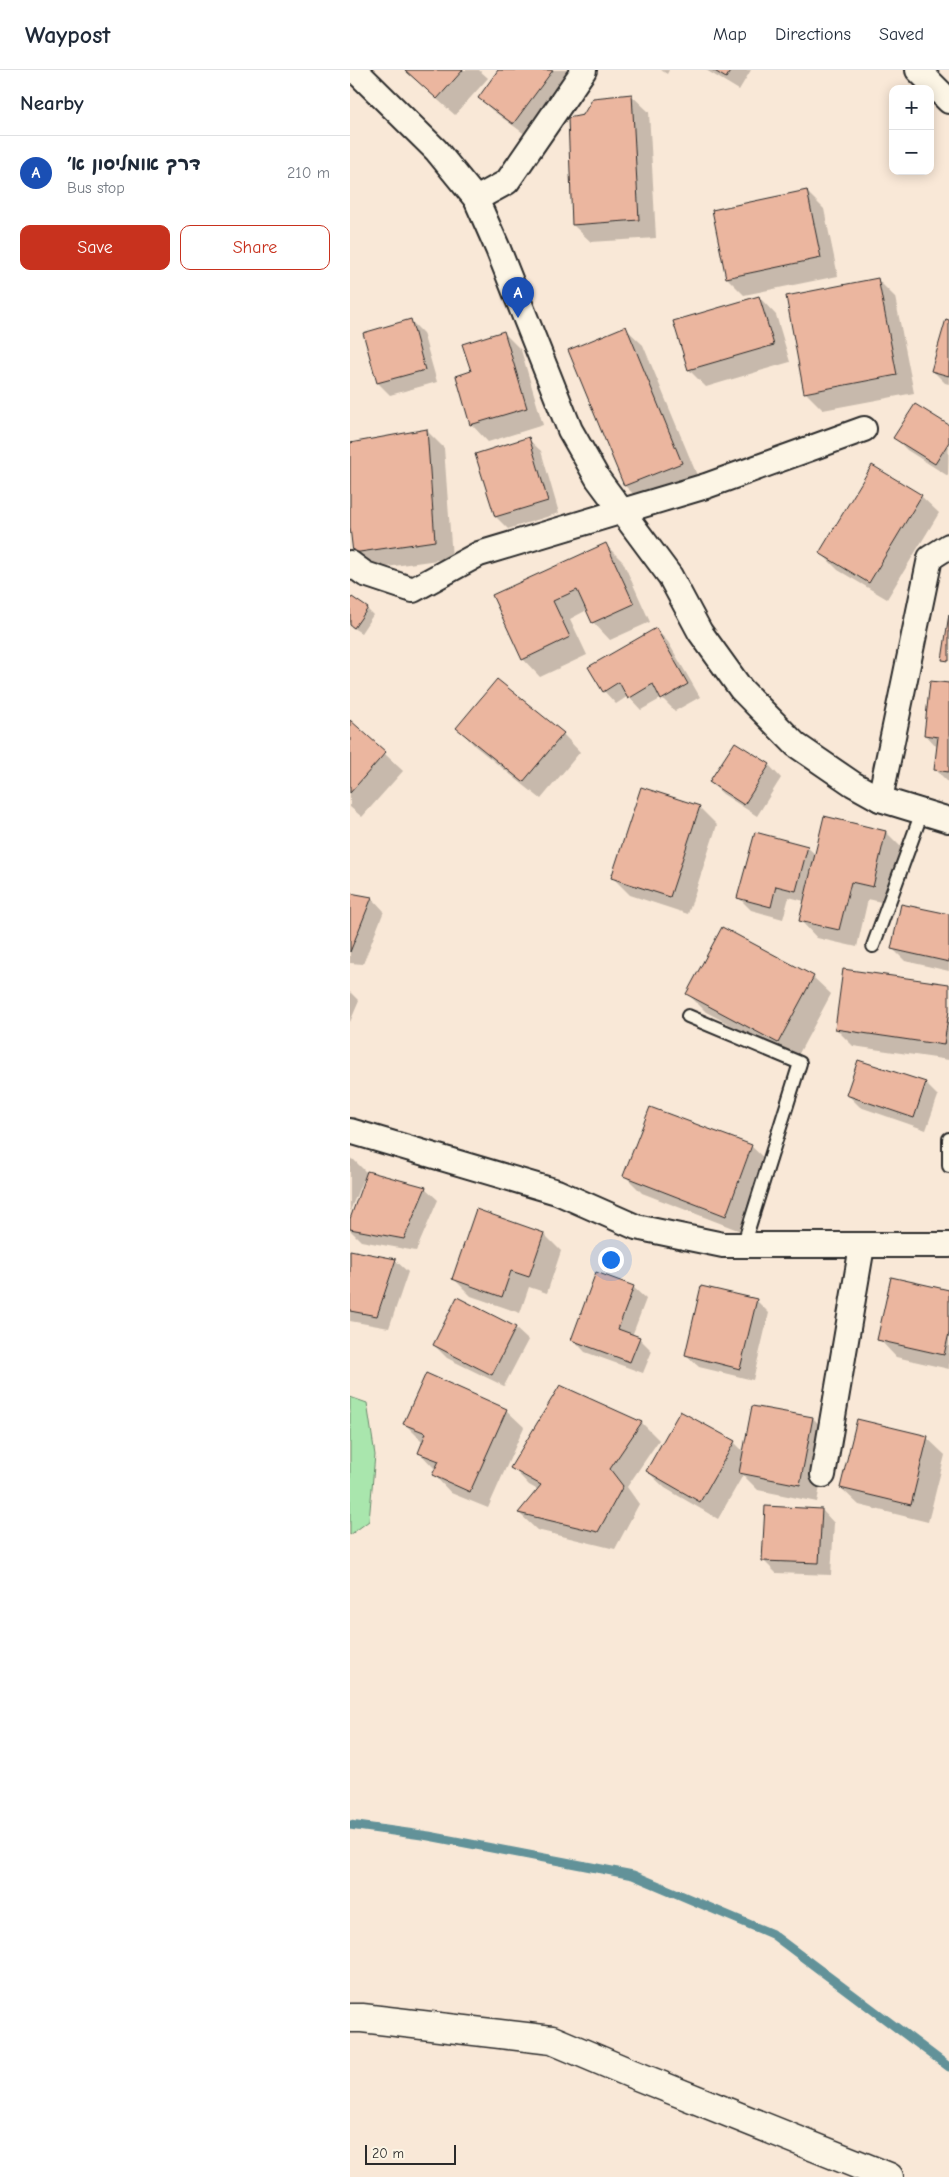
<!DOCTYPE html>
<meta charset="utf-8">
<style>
body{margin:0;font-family:"Comic Neue","Playpen Sans Hebrew",sans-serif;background:#f2f2f3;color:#1f2937}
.controls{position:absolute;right:15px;top:15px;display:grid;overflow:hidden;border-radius:10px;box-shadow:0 2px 12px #0003}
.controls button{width:45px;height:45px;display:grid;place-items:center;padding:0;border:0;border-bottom:1px solid #e0e1e3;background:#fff;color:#1f2937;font:25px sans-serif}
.scale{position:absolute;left:15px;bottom:12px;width:91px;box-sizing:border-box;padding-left:5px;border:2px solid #2b2b2b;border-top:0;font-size:14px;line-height:18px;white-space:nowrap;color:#2b2b2b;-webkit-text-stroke:4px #fcf5e5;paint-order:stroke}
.you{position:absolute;left:260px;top:1189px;width:18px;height:18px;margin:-12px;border:4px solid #fff;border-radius:50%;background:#1a73e8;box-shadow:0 0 0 8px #1a73e833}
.badge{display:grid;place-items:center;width:32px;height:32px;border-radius:50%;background:#c8321e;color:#fff;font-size:16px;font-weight:700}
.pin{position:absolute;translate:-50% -41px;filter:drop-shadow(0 1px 2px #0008)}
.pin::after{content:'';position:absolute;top:26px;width:18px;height:15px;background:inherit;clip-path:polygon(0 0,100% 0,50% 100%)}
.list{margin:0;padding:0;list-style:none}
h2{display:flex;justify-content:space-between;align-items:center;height:65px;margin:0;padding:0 20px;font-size:21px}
h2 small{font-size:16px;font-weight:400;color:#747a83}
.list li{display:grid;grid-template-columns:32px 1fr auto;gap:15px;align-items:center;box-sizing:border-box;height:75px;padding:0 20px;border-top:1px solid #e0e1e3}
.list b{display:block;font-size:19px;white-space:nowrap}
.list p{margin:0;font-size:16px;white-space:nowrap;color:#747a83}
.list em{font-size:16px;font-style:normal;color:#747a83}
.actions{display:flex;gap:10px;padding:15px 20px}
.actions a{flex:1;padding:11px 0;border:1px solid #c8321e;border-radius:10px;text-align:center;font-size:18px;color:#c8321e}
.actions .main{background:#c8321e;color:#fff}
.map{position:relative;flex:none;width:599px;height:2107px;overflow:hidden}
header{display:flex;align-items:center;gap:30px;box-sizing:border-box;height:70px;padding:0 25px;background:#fff;border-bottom:1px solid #e0e1e3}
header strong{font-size:24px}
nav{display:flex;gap:28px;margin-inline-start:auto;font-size:18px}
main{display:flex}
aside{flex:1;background:#fff}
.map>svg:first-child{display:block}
.green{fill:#a9e6ad;stroke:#6a886c}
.shadow{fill:#0003}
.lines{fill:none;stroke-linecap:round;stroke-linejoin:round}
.stream{stroke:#629299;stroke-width:9}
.building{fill:#ebb69f;stroke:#2b2b2b}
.lane-casing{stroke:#2b2b2b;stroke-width:16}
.street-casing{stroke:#2b2b2b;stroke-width:28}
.secondary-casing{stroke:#2b2b2b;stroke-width:31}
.lane{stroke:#fcf5e5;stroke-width:12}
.street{stroke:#fcf5e5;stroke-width:24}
.secondary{stroke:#fcf5e5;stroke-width:28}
</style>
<header>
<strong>Waypost</strong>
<nav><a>Map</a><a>Directions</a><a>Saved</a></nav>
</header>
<main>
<aside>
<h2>Nearby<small></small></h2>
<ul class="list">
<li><span class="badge" style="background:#1a4fb4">A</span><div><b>דרך אומליסון א׳</b><p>Bus stop</p></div><em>210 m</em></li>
</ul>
<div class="actions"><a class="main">Save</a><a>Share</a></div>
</aside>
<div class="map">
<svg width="599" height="2107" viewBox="0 0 599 2107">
<rect width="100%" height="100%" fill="#f9e8d7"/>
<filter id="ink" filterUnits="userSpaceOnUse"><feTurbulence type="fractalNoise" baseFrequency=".02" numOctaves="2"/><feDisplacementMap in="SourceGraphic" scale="10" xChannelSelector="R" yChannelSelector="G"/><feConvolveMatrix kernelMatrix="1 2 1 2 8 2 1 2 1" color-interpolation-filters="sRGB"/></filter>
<g filter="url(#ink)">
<!-- green -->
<path class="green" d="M0,1327l17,6 8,52 -6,66 -19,14z"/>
<!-- shadow -->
<g class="shadow">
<path d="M54,0h75l9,8 -33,37z"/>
<path d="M150,0h75l-49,65 -34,-25 -13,-12z"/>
<path d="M311,0h8l-2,4z"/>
<path d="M356,0h45l-12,20z"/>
<path d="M281,25l18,17 7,126 -65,4 -18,-17z"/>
<path d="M456,121l18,18 14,67 -94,19 -17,-17z"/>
<path d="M528,210l17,17 19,96 -91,17 -18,-18z"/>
<path d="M409,227l17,18 14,47 -84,25 -17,-17 -14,-48z"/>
<path d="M61,251l12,12 14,49 -47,13 -12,-12z"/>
<path d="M596,251l3,1v62l-4,-1 -12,-12z"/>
<path d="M275,258l18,17 56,135 -56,23 -18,-17 -56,-135z"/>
<path d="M154,263l17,17 22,75 -55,17 -17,-18z"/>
<path d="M565,336l34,21 -1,49 -41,-26 -12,-12z"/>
<path d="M77,361l17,17 8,110 -80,11 -17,-17 -5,-35v-72z"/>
<path d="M178,369l13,12 18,62 -51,16 -12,-12z"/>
<path d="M571,426l18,17 -52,86 -49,-29 -17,-17z"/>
<path d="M255,474l18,18 27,60 -40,18 -17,-18 -6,-12 -17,9 17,36 -47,22 -17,-18 -29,-63z"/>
<path d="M0,532l17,7 6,6 -12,18 -11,-7z"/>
<path d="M306,559l12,13 32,55 -25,14 -13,-13 -21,12 -13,-14 -12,8 -12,-13z"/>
<path d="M581,612l18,2v99l-14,-14 3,-21 -13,-14z"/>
<path d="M0,651l53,50 -41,46 -12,-10z"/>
<path d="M108,658l105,6 17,18 -39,47 -66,-53z"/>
<path d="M419,695l12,13 -24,38 -34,-22 -13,-12z"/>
<path d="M349,737l18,18 -29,89 -58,-19 -17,-17z"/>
<path d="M536,762l17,17 -13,55 -22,-5 -11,48 -40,-9 -17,-18 4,-19 -15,-4 -6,22 -32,-9 -12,-12 68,-51 9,8z"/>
<path d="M0,824l22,4 12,13 -21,53 -13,-1z"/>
<path d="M552,835l47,10v56l-44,-10 -13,-13z"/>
<path d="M494,901l105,15v74l-96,-14 -17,-17z"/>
<path d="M463,907l18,17 -35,65 -90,-47 -18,-18z"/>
<path d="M0,922l9,9 -9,21z"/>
<path d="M575,1013l13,13 -12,34 -66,-23 -12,-12z"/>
<path d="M401,1076l18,17 -26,69 -101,-39 -17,-17z"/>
<path d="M0,1089l4,1 14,14 57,14 13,12 -22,51 -55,-10 -11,-11v-7l15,-43 -2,-1 -13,32z"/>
<path d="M127,1141l67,23 17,17 -14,42 -18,-6 -9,26 -49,-17 -17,-17z"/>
<path d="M0,1181l45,9 13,12 -19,56 -39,-7z"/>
<path d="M542,1208l57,13v78l-53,-12 -17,-18z"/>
<path d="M283,1217l13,12 -14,37 7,2 13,13 -9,22 -58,-21 -12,-13z"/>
<path d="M352,1218l55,13 12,12 -16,67 -54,-13 -13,-12z"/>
<path d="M165,1258l13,12 -24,46 -57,-28 -13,-13z"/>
<path d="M210,1317l82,36 17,17 -32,47 12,17 -24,45 -78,-19 -18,-17 19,-23 -9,-5 -17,-18z"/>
<path d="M156,1340l18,17 -36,81 -37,-15 -17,-18 2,-5 -17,-18 4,-10 -18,-18z"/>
<path d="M463,1348l17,18 -13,66 -59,-12 -15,-15 -25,44 -53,-31 -18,-17 87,-29 10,10z"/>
<path d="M577,1368l18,17 -17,67 -69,-17 -18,-17z"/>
<path d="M472,1440l12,13 -3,52 -55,-2 -13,-13z"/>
</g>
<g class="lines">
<!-- stream -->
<path class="stream" d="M0,1755l79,11 204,39 139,59 177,133"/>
</g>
<!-- building -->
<g class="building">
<path d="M55,0h58l-26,29z"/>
<path d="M148,0h55l-40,54 -35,-26z"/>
<path d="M363,0h18l-5,8z"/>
<path d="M282,24l7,126 -67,5 -4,-107 15,-3 10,-17z"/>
<path d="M457,120l14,68 -95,20 -14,-68z"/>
<path d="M528,208l19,97 -93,18 -18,-97z"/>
<path d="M409,226l15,49 -86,25 -15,-49z"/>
<path d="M61,249l14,51 -48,13 -14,-50z"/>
<path d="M596,249l3,1v56l-18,-5z"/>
<path d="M276,256l56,137 -58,23 -56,-136z"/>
<path d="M154,261l23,77 -57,17 -14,-49 15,-5 -9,-27z"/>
<path d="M565,334l34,21v17l-14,22 -42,-26z"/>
<path d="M77,359l8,112 -82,12 -3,-26v-84z"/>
<path d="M179,367l19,64 -53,16 -20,-63z"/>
<path d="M522,395l50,30 -53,88 -50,-30z"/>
<path d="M256,473l28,61 -42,19 -15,-33 -24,11 17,36 -48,23 -30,-65z"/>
<path d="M2,527l16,11 -14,20 -4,-3v-25z"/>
<path d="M599,544v47l-7,-1z"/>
<path d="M306,558l32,56 -27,16 -8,-16 -25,15 -9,-17 -16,10 -15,-25z"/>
<path d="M147,609l67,54 -41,49 -67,-54z"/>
<path d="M580,611l19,2v89l-15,-2 4,-33 -14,-2z"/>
<path d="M0,650l36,32 -36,41z"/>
<path d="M385,672l35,22 -26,41 -35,-23z"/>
<path d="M291,717l59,19 -30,91 -59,-19z"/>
<path d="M474,746l62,15 -13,56 -22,-5 -12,48 -40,-9z"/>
<path d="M405,762l53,14 -12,45 -20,-5 -5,21 -34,-9z"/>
<path d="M0,823l22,4 -22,55z"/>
<path d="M551,834l48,10v48l-58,-13z"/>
<path d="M372,857l92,49 -36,67 -92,-49z"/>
<path d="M493,899l106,15v26l-5,35 -109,-16z"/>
<path d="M508,990l68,22 -12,36 -68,-23z"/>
<path d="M300,1037l102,38 -26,71 -103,-40z"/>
<path d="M17,1101l59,16 -22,52 -54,-10v-10z"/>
<path d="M126,1139l68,24 -15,44 -18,-6 -9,26 -50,-18z"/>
<path d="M0,1180l46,9 -19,57 -27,-5z"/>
<path d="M246,1202l38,14 -16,43 22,8 -10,25 -59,-22z"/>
<path d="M541,1207l58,13v43l-5,22 -67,-15z"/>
<path d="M351,1216l56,13 -17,70 -55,-14z"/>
<path d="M107,1227l59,30 -24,48 -59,-30z"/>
<path d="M76,1303l81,36 -37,83 -38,-17 7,-14 -21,-8 8,-20 -23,-9z"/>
<path d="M210,1315l82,37 -32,47 13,17 -25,46 -80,-19 23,-28 -31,-17z"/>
<path d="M402,1336l61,11 -13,68 -61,-12z"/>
<path d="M330,1341l55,30 -35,61 -54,-31z"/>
<path d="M507,1349l71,17 -17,69 -71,-17z"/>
<path d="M415,1436l57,3 -3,54 -57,-2z"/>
</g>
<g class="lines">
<defs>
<g id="lane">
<path d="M523,876l49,-134"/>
<path d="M338,946l112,47 -57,183"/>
<path d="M599,1069v27"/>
</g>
<g id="street">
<path d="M5,0l81,80 40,49 22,50 72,181 28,49 72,97 30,56 41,57 55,56 57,39 27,15 69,21"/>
<path d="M568,0l31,31"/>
<path d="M126,129l31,-17 77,-112"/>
<path d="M0,493l15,11 48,16 66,-36 227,-68 158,-57"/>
<path d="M530,729l50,-241 19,-12"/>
<path d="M0,1061l207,61 79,35 87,18h226"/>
<path d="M473,1405l39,-229"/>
</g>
<path id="secondary" d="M0,1948h12l190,22 78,33 259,104"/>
</defs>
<!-- lane casing -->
<use href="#lane" class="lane-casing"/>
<!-- street casing -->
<use href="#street" class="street-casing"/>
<!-- secondary casing -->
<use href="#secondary" class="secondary-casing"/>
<!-- lane -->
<use href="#lane" class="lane"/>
<!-- street -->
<use href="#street" class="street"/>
<!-- secondary -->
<use href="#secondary" class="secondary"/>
</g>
</g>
</svg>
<div class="controls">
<button>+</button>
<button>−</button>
</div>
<div class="scale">20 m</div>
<div class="you"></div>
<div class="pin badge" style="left:168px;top:248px;background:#1a4fb4">A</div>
</div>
</main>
